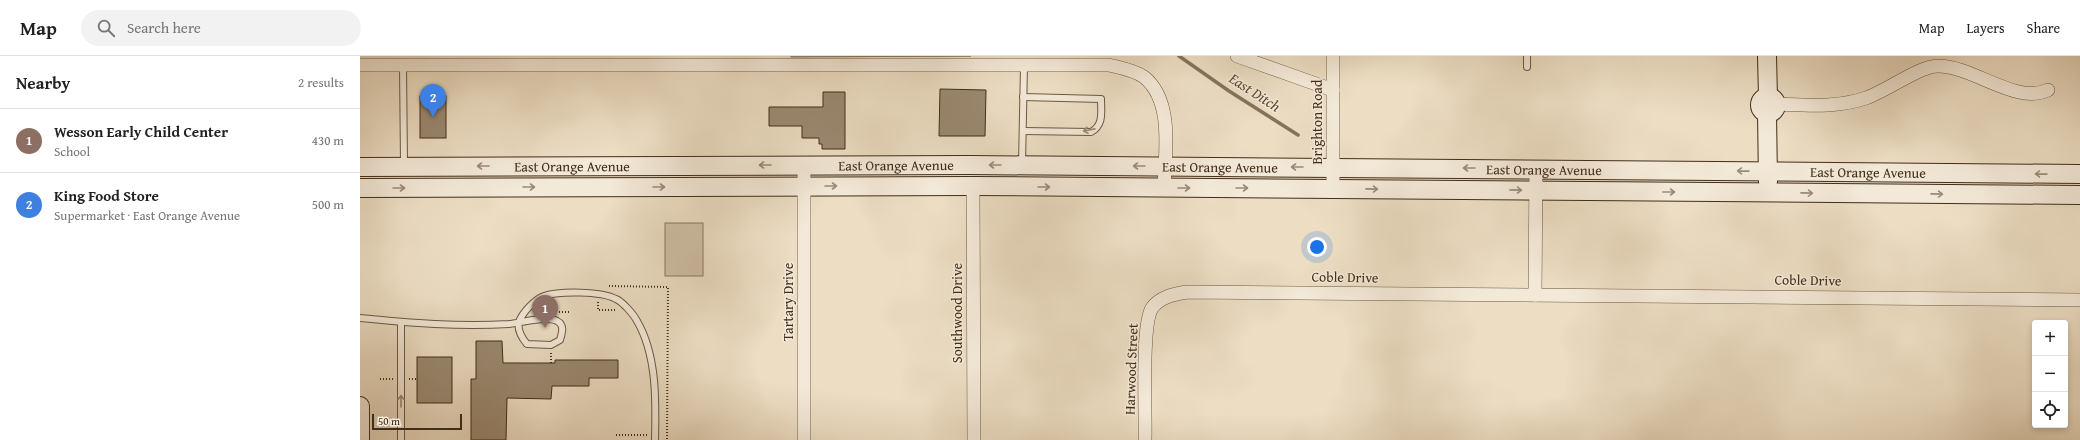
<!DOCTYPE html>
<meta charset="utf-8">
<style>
body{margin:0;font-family:"Gentium Book Plus",serif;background:#f2f2f2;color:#202124}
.controls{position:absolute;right:12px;bottom:12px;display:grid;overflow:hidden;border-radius:4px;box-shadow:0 2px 6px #0003}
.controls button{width:36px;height:36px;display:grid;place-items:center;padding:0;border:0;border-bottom:1px solid #e0e0e0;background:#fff;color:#202124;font:20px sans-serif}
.scale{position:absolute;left:12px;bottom:10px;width:90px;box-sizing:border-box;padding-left:4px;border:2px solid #422d18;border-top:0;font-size:11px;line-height:14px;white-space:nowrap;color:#422d18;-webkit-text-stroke:3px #f3e9d8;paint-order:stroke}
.you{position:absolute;left:957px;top:191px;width:14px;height:14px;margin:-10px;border:3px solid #fff;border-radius:50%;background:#1a73e8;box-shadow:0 0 0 6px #1a73e833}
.badge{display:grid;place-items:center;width:26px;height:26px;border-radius:50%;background:#8f2418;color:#fff;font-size:13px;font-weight:700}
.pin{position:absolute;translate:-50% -33px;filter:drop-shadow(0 1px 2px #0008)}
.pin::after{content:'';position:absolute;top:21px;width:14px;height:12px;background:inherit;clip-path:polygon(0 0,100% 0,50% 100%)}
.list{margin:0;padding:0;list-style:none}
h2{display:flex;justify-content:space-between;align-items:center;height:52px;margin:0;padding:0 16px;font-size:17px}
h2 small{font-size:13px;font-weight:400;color:#757577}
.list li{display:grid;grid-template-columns:26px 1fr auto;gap:12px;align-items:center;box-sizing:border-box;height:64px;padding:0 16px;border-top:1px solid #e0e0e0}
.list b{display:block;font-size:15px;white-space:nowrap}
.list p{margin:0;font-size:13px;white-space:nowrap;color:#757577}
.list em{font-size:13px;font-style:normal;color:#757577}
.icon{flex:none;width:22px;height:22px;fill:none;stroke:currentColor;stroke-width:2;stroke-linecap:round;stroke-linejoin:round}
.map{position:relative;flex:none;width:1720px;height:384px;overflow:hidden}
header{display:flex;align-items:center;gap:24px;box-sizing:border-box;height:56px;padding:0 20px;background:#fff;border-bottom:1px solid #e0e0e0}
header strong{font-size:19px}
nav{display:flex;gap:22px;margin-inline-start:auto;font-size:14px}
.search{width:280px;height:36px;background:#f2f2f2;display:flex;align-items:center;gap:10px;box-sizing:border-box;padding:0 14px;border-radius:22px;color:#757577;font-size:15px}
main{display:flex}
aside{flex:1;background:#fff}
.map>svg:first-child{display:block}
.forest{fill:url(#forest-crowns);stroke:#88765f}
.garden{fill:#cfbfa6;stroke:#88765f}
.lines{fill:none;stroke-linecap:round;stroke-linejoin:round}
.stream{stroke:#85735c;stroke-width:3.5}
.building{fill:#9a8971;stroke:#422d18}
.lane-casing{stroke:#6c5943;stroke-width:8}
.street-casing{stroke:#6c5943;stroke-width:14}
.secondary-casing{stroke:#422d18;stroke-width:20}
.path{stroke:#422d18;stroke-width:2;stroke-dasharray:1 2;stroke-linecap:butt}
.lane{stroke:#f3e9d8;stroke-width:6}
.street{stroke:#f3e9d8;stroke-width:13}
.secondary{stroke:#f3e9d8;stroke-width:18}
.oneway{stroke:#9a8b78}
.labels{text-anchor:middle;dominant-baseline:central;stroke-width:3;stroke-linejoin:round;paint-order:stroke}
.street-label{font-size:14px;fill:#422d18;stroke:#f3e9d8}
.water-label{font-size:15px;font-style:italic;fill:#5e4a34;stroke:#f3e9d8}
</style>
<header>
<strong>Map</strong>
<div class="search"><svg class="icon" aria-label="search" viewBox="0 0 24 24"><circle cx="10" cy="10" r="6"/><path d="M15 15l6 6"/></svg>Search here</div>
<nav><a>Map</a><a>Layers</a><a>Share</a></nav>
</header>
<main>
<aside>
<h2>Nearby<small>2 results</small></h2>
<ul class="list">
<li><span class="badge" style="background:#8d6e63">1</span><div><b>Wesson Early Child Center</b><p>School</p></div><em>430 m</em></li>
<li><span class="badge" style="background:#3f7fe0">2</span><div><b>King Food Store</b><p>Supermarket · East Orange Avenue</p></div><em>500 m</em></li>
</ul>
</aside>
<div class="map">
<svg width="1720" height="384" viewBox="0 0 1720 384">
<defs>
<pattern id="forest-crowns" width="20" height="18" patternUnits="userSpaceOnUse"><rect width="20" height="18" fill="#cfbfa6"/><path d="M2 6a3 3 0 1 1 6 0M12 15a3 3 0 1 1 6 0" fill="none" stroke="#b3a48e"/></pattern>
</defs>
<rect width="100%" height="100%" fill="#ecddc3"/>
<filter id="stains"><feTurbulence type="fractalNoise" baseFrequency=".005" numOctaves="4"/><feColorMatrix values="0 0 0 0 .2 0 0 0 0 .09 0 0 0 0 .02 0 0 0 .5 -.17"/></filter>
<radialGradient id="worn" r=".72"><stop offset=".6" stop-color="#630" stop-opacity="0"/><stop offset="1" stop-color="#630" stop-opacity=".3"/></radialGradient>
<!-- forest -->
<path class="forest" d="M431,0h180l-180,1z"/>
<!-- garden -->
<rect class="garden" x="305" y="167" width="38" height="53"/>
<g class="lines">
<!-- stream -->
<path class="stream" d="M819,0l50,35 69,44"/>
</g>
<!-- building -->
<g class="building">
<path d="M580,33l46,1 -1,46h-46z"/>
<path d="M463,36h22v57h-23v-5h-3v-6h-17v-12h-33v-19h54z"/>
<rect x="60" y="40" width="26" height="42"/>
<path d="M116,285h26l1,22h52v-3h63v18h-29v8h-37l-1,13 -44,-1 -1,42h-35v-61h5z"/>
<rect x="57" y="301" width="35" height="46"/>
</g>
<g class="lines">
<defs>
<g id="lane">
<path d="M43,10l1,98"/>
<path d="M1167,11v-11"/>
<path d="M663,75l68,1c13,-7 10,-20 10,-33l-78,-2"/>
<path d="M662,108l2,-99"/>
<path d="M0,262c50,5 99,9 149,6 11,-1 38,-9 48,-3 8,4 5,12 3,19l-9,5 -24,-1c-5,-6 -10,-14 -8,-22 3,-9 16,-23 25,-26 16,-5 57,-5 72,3 7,3 18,16 21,22 20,34 19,81 18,119"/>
<path d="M41,267v117"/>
</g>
<g id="street">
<path d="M877,0l96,34"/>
<path d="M0,9h749c12,3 25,5 35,12 30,24 21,76 20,111"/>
<path d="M1416,48c30,1 61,4 90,-6 21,-7 53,-32 72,-32 36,0 77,39 110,24"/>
<path d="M444,109v275"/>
<path d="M613,130l1,254"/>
<path d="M973,133v-133"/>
<path d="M1175,239l1,-126"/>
<path d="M785,384c1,-25 -4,-115 7,-132 8,-11 22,-14 35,-16l893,8"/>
</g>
<g id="secondary">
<path d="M1407,0l1,41"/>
<circle cx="1408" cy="49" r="8"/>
<path d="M1407,57l1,69"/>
<path id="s1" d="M0,111l610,-2 1110,9"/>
<path d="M0,132l613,-2 1107,9"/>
<path d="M0,350v34"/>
</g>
</defs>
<!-- lane casing -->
<use href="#lane" class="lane-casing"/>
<!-- street casing -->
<use href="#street" class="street-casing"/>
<!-- secondary casing -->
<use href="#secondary" class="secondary-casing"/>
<!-- path -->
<g class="path">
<path d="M249,230l59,1 -1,153"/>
<path d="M238,246v8h17"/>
<path d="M199,256h10"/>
<path d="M191,297v10"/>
<path d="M20,323h13"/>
<path d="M49,323h8"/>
<path d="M256,379h31"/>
</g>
<!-- lane -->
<use href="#lane" class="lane"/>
<!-- street -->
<use href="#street" class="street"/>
<!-- secondary -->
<use href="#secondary" class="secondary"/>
</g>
<!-- one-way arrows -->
<defs><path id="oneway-shaft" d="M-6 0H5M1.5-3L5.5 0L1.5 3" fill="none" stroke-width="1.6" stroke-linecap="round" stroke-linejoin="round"/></defs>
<g class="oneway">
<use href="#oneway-shaft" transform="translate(729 74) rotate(169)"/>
<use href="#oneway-shaft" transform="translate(405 109) rotate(180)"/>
<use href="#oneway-shaft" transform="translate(635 109) rotate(-180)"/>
<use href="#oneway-shaft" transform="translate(123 110) rotate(180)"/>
<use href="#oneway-shaft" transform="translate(779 110) rotate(-180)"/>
<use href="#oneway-shaft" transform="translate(937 111) rotate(-180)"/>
<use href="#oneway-shaft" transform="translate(1109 112) rotate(-180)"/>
<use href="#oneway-shaft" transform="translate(1383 115) rotate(-179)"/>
<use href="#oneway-shaft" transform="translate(1681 118) rotate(-179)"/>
<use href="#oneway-shaft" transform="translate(471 130)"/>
<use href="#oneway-shaft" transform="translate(169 131)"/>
<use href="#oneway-shaft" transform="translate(299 131)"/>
<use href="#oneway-shaft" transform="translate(684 131)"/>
<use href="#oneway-shaft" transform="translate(39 132)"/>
<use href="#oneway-shaft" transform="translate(824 132)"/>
<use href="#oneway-shaft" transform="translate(882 132)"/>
<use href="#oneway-shaft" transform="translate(1012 133) rotate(1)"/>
<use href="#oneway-shaft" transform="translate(1156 134) rotate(1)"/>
<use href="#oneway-shaft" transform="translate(1309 136)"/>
<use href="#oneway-shaft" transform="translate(1447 137) rotate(1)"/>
<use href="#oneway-shaft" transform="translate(1577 138) rotate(1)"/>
<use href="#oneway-shaft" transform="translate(41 345) rotate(-90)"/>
</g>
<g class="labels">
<!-- street labels -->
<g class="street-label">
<text transform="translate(957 66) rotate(-90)">Brighton Road</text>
<text stroke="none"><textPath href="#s1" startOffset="536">East Orange Avenue</textPath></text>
<text stroke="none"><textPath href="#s1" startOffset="212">East Orange Avenue</textPath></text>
<text stroke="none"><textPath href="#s1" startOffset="860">East Orange Avenue</textPath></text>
<text stroke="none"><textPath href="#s1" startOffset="1184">East Orange Avenue</textPath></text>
<text stroke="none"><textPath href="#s1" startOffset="1508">East Orange Avenue</textPath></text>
<text transform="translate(985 221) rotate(1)">Coble Drive</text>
<text transform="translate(1448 224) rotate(1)">Coble Drive</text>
<text transform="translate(428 246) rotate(-90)">Tartary Drive</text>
<text transform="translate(597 257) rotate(-90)">Southwood Drive</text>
<text transform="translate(771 313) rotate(-88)">Harwood Street</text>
</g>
<!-- water labels -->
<g class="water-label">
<text transform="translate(895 36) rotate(33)">East Ditch</text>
</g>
</g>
<rect width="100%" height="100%" filter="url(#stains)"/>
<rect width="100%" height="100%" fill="url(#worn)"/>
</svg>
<div class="controls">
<button>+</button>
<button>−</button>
<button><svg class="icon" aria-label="locate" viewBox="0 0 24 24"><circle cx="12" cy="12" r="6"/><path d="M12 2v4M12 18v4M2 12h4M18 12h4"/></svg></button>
</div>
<div class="scale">50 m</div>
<div class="you"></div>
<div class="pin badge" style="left:185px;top:272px;background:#8d6e63">1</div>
<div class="pin badge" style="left:73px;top:61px;background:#3f7fe0">2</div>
</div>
</main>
